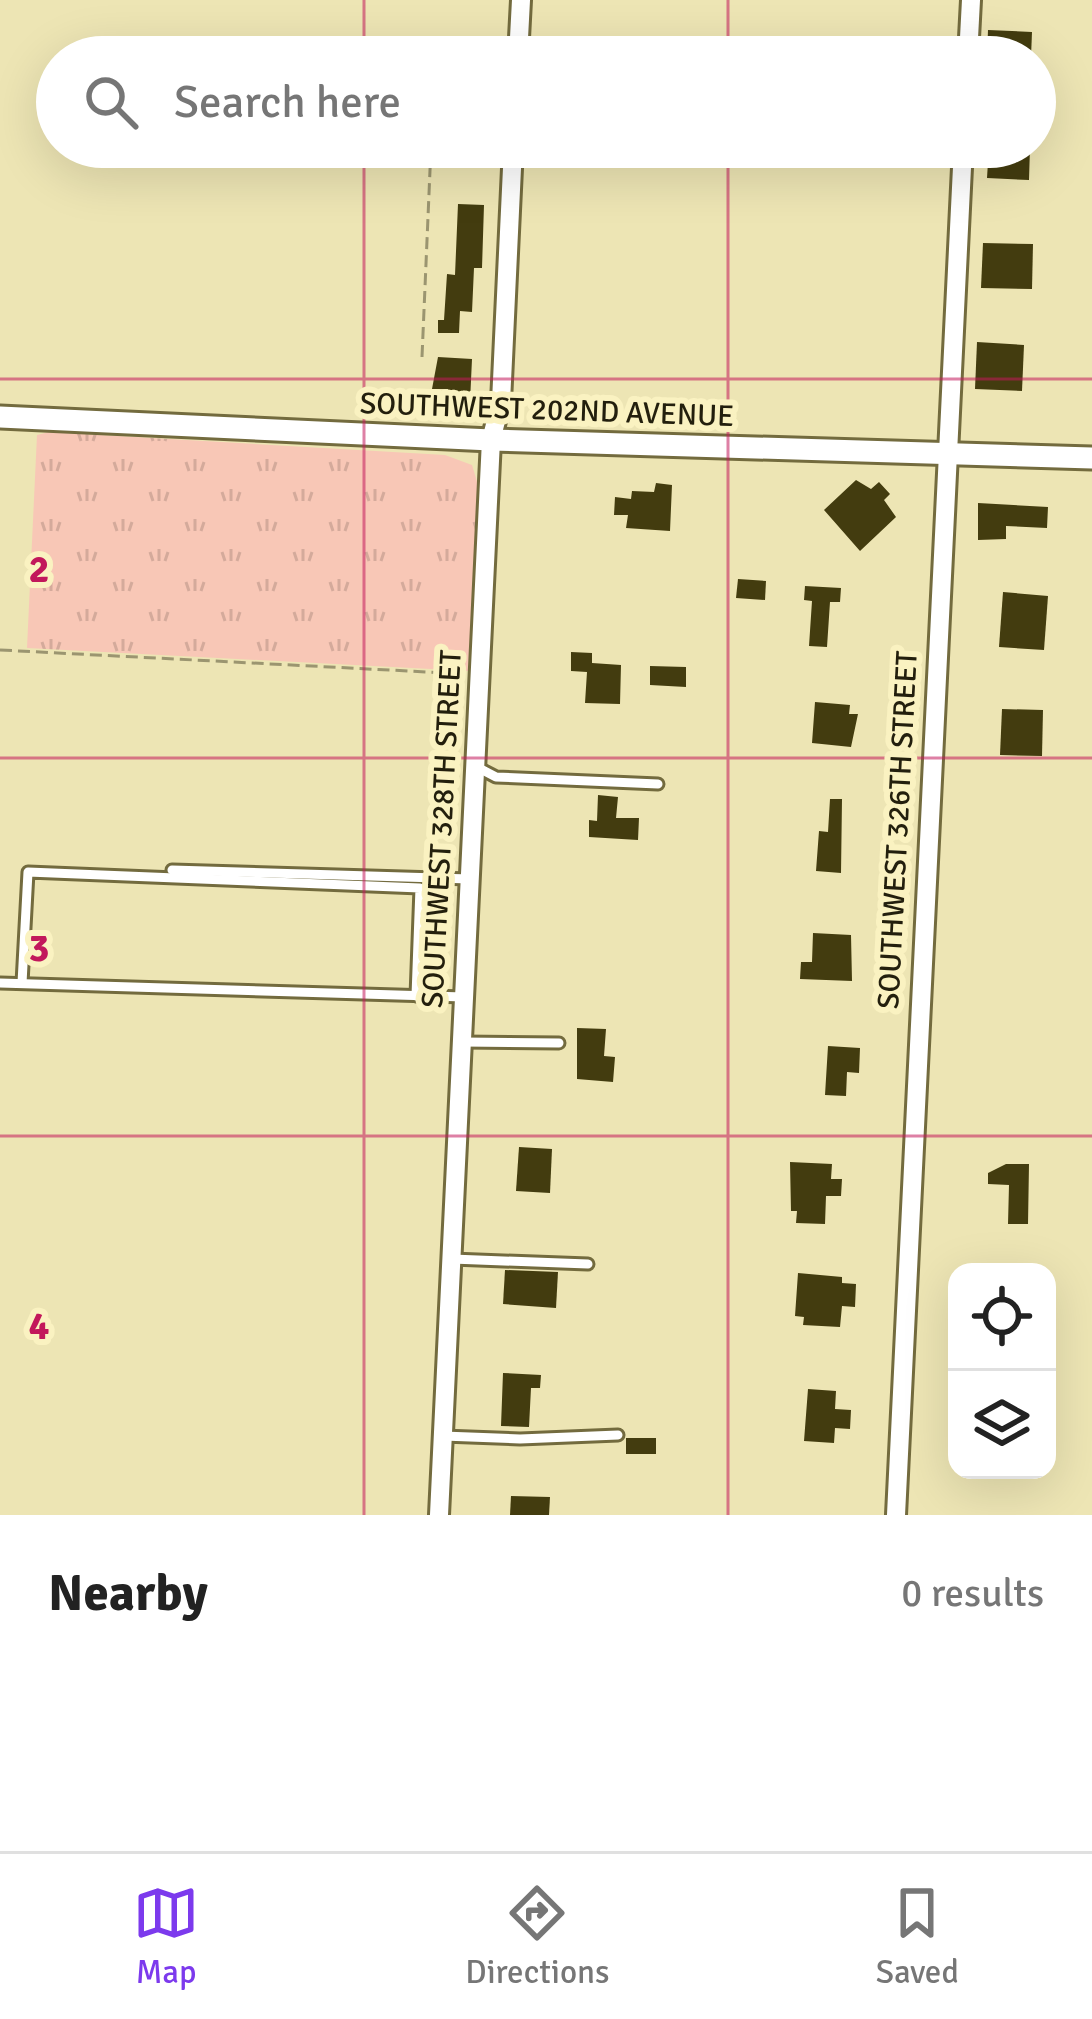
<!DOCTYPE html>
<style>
body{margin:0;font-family:Signika,sans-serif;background:#f2f2f2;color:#222}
.controls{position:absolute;right:36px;bottom:36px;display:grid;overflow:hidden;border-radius:24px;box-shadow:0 12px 48px #0002}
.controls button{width:108px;height:108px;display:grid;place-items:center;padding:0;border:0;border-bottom:3px solid #e0e0e0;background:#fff;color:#222;font:60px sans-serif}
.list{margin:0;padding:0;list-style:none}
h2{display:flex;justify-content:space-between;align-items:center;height:156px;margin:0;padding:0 48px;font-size:51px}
h2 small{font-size:39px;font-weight:400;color:#767676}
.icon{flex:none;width:66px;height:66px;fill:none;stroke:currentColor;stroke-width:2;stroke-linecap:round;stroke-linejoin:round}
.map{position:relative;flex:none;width:1092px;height:1515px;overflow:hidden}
.search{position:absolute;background:#fff;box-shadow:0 12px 48px #0002;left:36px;right:36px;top:36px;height:132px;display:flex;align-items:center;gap:30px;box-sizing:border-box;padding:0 42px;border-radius:66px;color:#767676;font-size:45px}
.sheet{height:336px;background:#fff}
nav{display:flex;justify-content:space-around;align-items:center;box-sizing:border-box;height:168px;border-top:3px solid #e0e0e0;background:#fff;font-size:33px;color:#767676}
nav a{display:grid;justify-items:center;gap:6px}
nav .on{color:#7c3aed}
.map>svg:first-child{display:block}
.grass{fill:url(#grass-tufts)}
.building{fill:#433c0f}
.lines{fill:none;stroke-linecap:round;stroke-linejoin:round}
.service-casing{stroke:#736b3e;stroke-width:15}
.minor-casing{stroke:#736b3e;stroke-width:24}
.tertiary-casing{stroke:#736b3e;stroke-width:27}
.path{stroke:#9b9570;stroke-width:3;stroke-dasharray:12 6;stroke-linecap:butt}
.service{stroke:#fff;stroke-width:9}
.minor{stroke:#fff;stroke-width:18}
.tertiary{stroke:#fff;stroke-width:21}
.grid{fill:none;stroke:#c2185b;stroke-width:3;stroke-opacity:0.55}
.labels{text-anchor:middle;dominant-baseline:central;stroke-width:12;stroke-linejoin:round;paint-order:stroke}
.street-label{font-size:30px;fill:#231f0d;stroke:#faf2c1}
.grid-label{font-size:39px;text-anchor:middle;font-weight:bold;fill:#c2185b;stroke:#faf2c1;stroke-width:12;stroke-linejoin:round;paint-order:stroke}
</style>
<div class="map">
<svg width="1092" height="1515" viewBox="0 0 1092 1515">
<defs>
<pattern id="grass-tufts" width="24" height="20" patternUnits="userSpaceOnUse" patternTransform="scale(3)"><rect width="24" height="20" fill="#f8c7b6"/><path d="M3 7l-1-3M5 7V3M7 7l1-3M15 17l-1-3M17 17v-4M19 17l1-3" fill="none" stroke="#d4aa9b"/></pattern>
</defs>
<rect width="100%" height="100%" fill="#ede5b4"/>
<!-- grass -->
<path class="grass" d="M49,432l396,23 27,10 6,20 -9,186 -442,-23 10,-213z"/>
<!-- building -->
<g class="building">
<path d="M988,30l44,2 -1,25h-44z"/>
<path d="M989,147h41l-1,33 -42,-2z"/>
<path d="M458,204l26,1 -2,63h-8l-2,44 -12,-1 -1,22h-21v-13h6l3,-46 8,1z"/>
<path d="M983,243l50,1 -1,45 -51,-1z"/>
<path d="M977,342l47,3 -2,46 -47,-2z"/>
<path d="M438,357l34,2 -2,43 -23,-1 1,-12h-16z"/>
<path d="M856,480l15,9 8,-7 11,12 -6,6 12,17 -36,34 -36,-41z"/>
<path d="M656,483l16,2 -2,46 -44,-3 2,-13h-14l1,-18 16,2 1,-8 22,1z"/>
<path d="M978,503l70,4 -1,21 -41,-2v13l-28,1z"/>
<path d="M738,579l28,2 -1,19 -29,-2z"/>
<path d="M805,586l36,2 -1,14h-10l-3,45 -18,-1 3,-45 -8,-1z"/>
<path d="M1003,592l45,4 -4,54 -45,-3z"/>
<path d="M571,652l21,1v10l29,2 -1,39 -35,-1 2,-31 -16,-1z"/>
<path d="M650,666l36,1v20l-36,-2z"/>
<path d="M815,702l35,3 -1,9h9l-7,33 -39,-4z"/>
<path d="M1002,709l41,1 -1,46 -42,-1z"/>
<path d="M598,795l20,2 -2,21h23l-1,22 -49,-3v-17l8,1z"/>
<path d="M830,799h12l-1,74 -25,-2 3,-40 9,1z"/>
<path d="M813,933l38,2 1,46 -52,-2 1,-17h11z"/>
<path d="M577,1028l29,1 -2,27 11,1 -2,25 -36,-3z"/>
<path d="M828,1046l32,2 -1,25 -12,-1 -1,24 -21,-1z"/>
<path d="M519,1147l33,2 -2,44 -34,-2z"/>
<path d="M790,1162l42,2 -1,15h11l-1,17h-15l-1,28 -29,-1 1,-12h-6z"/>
<path d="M1006,1164h23l-1,60h-20l1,-39 -21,-1v-11z"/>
<path d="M505,1270l53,2 -2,36 -53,-4z"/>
<path d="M798,1273l44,4v6l14,1 -1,23 -13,-1 -2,21 -37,-2 1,-8 -9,-1z"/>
<path d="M503,1373l38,2 -1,13h-9l-2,39 -28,-1z"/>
<path d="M808,1389l28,2 -1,18 16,1 -1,19 -15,-1 -1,15 -30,-2z"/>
<rect x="626" y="1438" width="30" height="16"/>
<path d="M511,1496l39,1 -1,18h-39z"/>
</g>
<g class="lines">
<defs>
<g id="service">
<path d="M475,766l21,11 162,7"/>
<path d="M172,870l298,9"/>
<path d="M0,983l464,14"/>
<path d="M22,983l6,-111 392,16 -4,108"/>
<path d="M462,1042l97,1"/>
<path d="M452,1259l136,5"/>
<path d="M443,1436l77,3 98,-4"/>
</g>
<g id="minor">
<path d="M518,57l3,-57"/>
<path d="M968,57l3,-57"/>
<path d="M439,1515l52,-1075 10,-38 12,-255"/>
<path d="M896,1515l67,-1368"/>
</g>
<path id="tertiary" d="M0,417l491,23 601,18"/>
</defs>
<!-- service casing -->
<use href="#service" class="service-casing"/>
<!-- minor casing -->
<use href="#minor" class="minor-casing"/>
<!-- tertiary casing -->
<use href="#tertiary" class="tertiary-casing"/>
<!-- path -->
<g class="path">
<path d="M422,357l9,-210"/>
<path d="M0,650l466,24"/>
</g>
<!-- service -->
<use href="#service" class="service"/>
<!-- minor -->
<use href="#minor" class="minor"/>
<!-- tertiary -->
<use href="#tertiary" class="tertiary"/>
</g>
<!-- grid -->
<path class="grid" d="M364,0v57M728,0v57M364,147v1368M728,147v1368M0,379h1092M0,758h1092M0,1136h1092"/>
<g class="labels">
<!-- street labels -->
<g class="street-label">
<text transform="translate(547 410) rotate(2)">SOUTHWEST 202ND AVENUE</text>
<text transform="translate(442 829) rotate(-87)">SOUTHWEST 328TH STREET</text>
<text transform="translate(898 830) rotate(-87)">SOUTHWEST 326TH STREET</text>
</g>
</g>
<g class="grid-label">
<text x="39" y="582">2</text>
<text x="39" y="961">3</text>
<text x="39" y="1339">4</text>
</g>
</svg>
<div class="controls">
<button><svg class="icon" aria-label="locate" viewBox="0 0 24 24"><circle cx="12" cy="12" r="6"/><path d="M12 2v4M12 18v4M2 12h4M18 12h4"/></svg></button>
<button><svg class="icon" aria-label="layers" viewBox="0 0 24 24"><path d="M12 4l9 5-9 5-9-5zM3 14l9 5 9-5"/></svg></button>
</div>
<div class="search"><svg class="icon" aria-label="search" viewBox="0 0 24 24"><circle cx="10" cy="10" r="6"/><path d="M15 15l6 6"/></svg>Search here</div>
</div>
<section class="sheet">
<h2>Nearby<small>0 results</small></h2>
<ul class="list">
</ul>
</section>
<nav>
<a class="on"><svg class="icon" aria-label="map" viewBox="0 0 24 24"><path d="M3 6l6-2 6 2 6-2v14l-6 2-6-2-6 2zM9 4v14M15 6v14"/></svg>Map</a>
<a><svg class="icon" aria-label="directions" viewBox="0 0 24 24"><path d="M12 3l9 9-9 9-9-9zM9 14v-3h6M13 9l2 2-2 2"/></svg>Directions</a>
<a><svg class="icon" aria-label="saved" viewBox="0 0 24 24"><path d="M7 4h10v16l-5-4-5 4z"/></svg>Saved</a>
</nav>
